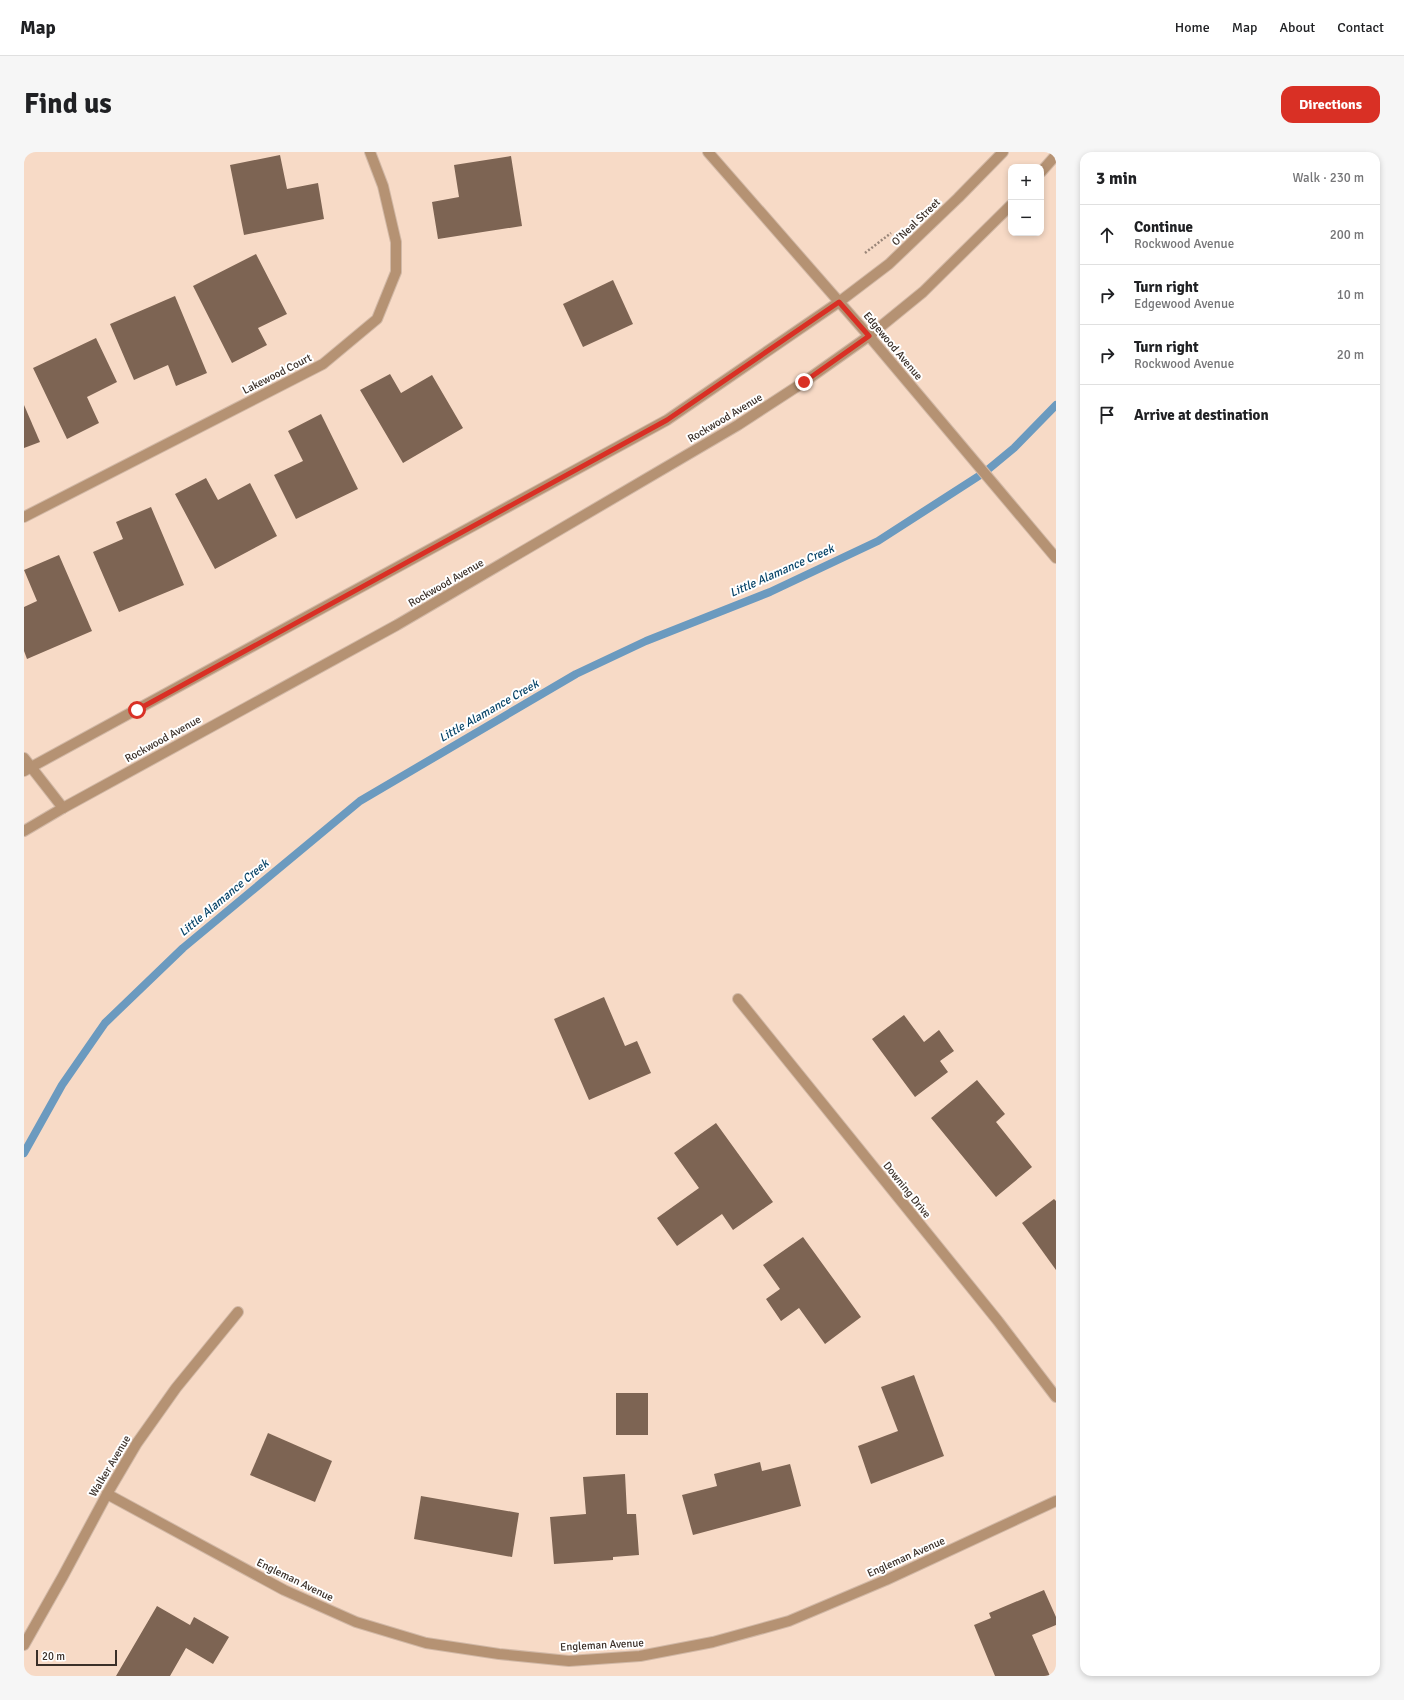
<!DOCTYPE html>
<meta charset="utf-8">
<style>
body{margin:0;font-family:Signika,sans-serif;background:#f6f6f6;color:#202124}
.controls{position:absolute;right:12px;top:12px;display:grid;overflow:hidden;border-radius:8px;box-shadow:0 2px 6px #0003}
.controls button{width:36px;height:36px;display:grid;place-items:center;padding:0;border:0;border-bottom:1px solid #e0e0e0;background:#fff;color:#202124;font:20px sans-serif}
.scale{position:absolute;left:12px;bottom:10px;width:81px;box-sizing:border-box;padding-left:4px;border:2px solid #3a2f28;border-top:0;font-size:11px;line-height:14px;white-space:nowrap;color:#3a2f28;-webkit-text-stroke:3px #fff;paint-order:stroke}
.stop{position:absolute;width:12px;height:12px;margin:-9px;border:3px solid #d93025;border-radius:50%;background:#fff}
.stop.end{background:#d93025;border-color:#fff;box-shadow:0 1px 4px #0008}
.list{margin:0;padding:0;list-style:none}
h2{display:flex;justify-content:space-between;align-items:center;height:52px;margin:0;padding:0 16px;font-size:17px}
h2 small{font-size:13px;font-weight:400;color:#757577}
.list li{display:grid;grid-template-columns:26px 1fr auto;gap:12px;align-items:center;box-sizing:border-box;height:60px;padding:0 16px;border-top:1px solid #e0e0e0}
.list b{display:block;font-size:15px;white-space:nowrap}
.list p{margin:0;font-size:13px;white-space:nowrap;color:#757577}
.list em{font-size:13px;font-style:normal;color:#757577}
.icon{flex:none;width:22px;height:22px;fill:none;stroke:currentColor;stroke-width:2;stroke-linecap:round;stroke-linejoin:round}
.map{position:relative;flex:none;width:1032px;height:1524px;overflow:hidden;border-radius:12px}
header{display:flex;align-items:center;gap:24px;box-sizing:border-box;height:56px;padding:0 20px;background:#fff;border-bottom:1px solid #e0e0e0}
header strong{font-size:19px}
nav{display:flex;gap:22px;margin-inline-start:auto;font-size:14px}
.intro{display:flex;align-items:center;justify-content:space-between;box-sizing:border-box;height:96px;padding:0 24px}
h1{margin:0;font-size:28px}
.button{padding:10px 18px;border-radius:12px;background:#d93025;color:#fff;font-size:14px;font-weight:700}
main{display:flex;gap:24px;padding:0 24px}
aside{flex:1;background:#fff;border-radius:12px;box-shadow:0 2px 6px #0003}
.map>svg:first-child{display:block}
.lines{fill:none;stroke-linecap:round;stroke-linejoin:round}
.stream{stroke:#6b9abf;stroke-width:8}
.building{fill:#7d6453}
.minor-casing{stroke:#d1b8a6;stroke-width:12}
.tertiary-casing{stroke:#d1b8a6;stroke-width:12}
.path{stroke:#998578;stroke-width:2.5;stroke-dasharray:2 2;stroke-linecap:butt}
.minor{stroke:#b59273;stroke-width:10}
.tertiary{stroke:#b59273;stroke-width:10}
.route{stroke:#d93025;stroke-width:5}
.labels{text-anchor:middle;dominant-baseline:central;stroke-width:4;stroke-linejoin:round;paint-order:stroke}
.street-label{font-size:11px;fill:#3a2f28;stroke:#fff}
.water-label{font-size:12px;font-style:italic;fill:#094569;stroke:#fff}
</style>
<header>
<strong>Map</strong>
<nav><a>Home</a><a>Map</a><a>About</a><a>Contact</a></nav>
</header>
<div class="intro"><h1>Find us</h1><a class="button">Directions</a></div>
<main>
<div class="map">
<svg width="1032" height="1524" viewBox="0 0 1032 1524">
<rect width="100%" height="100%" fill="#f7dac6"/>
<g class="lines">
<!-- stream -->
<path class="stream" d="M0,1001l38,-68 43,-62 78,-75 177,-147 216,-127 70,-33 124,-49 108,-51 107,-69 29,-24 42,-43"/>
</g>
<!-- building -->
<g class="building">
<path d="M256,3l7,34 31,-6 6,36 -80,16 -14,-70z"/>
<path d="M487,4l11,70 -84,13 -6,-37 27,-5 -5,-32z"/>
<path d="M232,102l31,60 -29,14 9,17 -35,18 -39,-77z"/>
<path d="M589,128l20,44 -50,23 -20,-43z"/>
<path d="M151,144l32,77 -31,13 -8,-21 -34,15 -24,-56z"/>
<path d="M72,186l21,44 -30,15 12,26 -32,16 -34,-71z"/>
<path d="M366,222l11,19 31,-18 31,53 -60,35 -43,-73z"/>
<path d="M0,253l16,37 -16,6z"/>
<path d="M297,262l37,75 -62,30 -22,-44 29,-14 -15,-30z"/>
<path d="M182,326l12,22 32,-17 27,53 -62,33 -40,-75z"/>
<path d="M127,355l33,78 -65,27 -26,-60 30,-13 -7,-17z"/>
<path d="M35,403l33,76 -65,28 -3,-8v-44l13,-6 -13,-31z"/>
<path d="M580,845l21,49 12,-5 14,32 -62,27 -35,-81z"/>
<path d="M880,863l20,27 15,-12 15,21 -14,10 8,11 -33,25 -43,-58z"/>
<path d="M953,928l28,34 -9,8 36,45 -36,30 -65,-79z"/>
<path d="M692,971l57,79 -40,28 -11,-16 -45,32 -20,-28 42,-30 -25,-35z"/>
<path d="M1030,1047l2,2v69l-34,-47z"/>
<path d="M779,1085l58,80 -36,27 -26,-36 -18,13 -15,-22 14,-10 -17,-24z"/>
<path d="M890,1223l30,81 -73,28 -13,-38 40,-15 -17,-44z"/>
<rect x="592" y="1241" width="32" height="42"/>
<path d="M244,1281l64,28 -17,41 -65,-27z"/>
<path d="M736,1310l2,9 28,-7 11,42 -108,29 -11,-40 35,-9 -3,-12z"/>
<path d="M601,1322l2,40h9l3,41 -26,2v3l-59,4 -4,-47 36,-3 -3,-37z"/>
<path d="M397,1344l98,17 -7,44 -98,-18z"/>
<path d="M1020,1438l12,27v8l-24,10 18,41h-55l-21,-51 17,-7 -2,-5z"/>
<path d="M133,1454l33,19 4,-8 35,20 -16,27 -27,-16 -16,28h-54z"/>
</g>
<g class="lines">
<defs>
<g id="minor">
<path d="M0,365l299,-153 54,-45 19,-47v-30l-13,-56 -13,-34"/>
<path d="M0,606l39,50"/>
<path d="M714,847l260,322 58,76"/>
<path d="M83,1342l177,96 72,32 70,21 73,11 70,7 71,-5 73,-14 76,-21 97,-41 170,-79"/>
<path d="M0,1493l39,-69 44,-82 30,-51 39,-55 62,-76"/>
</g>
<g id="tertiary">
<path d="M684,0l161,184 187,222"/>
<path d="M1017,20l15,-17"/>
<path d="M0,619l643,-351 172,-118 50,-38 69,-66 45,-46"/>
<path d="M0,679l39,-23 334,-183 341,-200 66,-43 65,-46 54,-44 88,-87"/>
</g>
</defs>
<!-- minor casing -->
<use href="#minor" class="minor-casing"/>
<!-- tertiary casing -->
<use href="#tertiary" class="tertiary-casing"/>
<!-- path -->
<path class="path" d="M841,101l26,-20"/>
<!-- minor -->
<use href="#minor" class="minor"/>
<!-- tertiary -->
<use href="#tertiary" class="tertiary"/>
</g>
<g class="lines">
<!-- route -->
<path class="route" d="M113,558l530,-290 172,-118 30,34 -65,46"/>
</g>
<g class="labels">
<!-- street labels -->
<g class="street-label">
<text transform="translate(892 70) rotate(-44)">O'Neal Street</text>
<text transform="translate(869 194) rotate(50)">Edgewood Avenue</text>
<text transform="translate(253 222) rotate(-27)">Lakewood Court</text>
<text transform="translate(701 266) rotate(-31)">Rockwood Avenue</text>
<text transform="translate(422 431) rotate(-30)">Rockwood Avenue</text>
<text transform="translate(139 587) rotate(-29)">Rockwood Avenue</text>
<text transform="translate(883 1038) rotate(51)">Downing Drive</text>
<text transform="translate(86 1314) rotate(-59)">Walker Avenue</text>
<text transform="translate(882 1405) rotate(-24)">Engleman Avenue</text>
<text transform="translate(271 1428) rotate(26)">Engleman Avenue</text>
<text transform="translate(578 1493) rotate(-3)">Engleman Avenue</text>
</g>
<!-- water labels -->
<g class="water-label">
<text transform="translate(758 419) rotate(-24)">Little Alamance Creek</text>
<text transform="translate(465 559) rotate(-30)">Little Alamance Creek</text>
<text transform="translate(200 746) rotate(-40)">Little Alamance Creek</text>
</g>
</g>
</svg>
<div class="controls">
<button>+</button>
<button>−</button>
</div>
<div class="scale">20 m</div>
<div class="stop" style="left:113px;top:558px"></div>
<div class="stop end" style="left:780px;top:230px"></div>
</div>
<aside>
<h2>3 min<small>Walk · 230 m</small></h2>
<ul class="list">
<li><svg class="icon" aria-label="ahead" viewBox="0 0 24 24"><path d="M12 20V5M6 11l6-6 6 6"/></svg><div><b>Continue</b><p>Rockwood Avenue</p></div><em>200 m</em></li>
<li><svg class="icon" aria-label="right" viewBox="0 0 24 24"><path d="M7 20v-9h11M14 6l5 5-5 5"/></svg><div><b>Turn right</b><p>Edgewood Avenue</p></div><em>10 m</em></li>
<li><svg class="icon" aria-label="right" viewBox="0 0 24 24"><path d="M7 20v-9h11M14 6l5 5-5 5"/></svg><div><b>Turn right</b><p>Rockwood Avenue</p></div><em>20 m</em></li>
<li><svg class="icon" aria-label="arrive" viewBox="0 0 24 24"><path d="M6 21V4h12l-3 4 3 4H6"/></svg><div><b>Arrive at destination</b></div></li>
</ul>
</aside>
</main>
